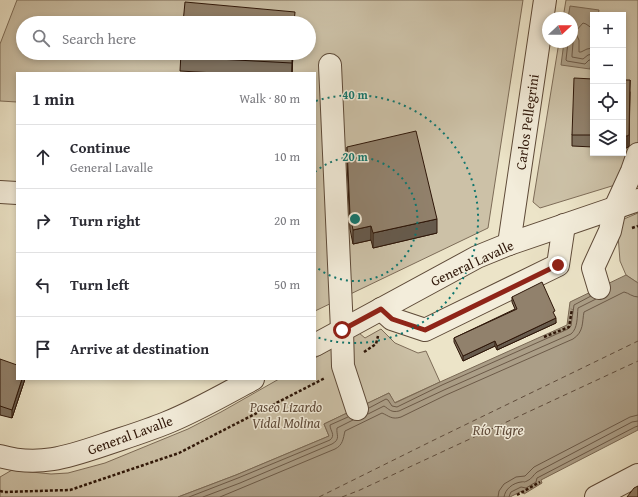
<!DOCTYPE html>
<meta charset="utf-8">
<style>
body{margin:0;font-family:"Gentium Book Plus",serif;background:#f7f7f7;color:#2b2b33}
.controls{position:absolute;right:12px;top:12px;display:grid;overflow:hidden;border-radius:0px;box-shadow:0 2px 6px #0003}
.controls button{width:36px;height:36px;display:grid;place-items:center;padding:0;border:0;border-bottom:1px solid #e1e1e2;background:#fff;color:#2b2b33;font:20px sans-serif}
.compass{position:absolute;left:542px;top:12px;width:36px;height:36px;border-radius:50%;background:#fff;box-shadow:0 2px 6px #0003;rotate:68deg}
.stop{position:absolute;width:12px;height:12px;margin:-9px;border:3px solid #8f2418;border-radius:50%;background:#fff}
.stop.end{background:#8f2418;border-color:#fff;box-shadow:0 1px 4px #0008}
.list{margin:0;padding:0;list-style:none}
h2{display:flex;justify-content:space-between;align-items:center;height:52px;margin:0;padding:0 16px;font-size:17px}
h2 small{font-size:13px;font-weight:400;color:#7c7c81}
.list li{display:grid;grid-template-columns:26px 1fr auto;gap:12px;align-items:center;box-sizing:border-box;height:64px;padding:0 16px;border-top:1px solid #e1e1e2}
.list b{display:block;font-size:15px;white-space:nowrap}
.list p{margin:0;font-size:13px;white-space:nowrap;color:#7c7c81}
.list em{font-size:13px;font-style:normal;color:#7c7c81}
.icon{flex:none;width:22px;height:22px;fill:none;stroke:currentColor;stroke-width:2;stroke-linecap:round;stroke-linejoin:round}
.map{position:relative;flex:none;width:638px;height:497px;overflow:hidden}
.search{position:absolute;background:#fff;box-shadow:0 2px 6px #0003;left:16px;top:16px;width:300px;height:44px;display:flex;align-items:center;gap:10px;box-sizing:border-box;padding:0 14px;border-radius:22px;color:#7c7c81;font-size:15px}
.panel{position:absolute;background:#fff;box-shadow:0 2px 6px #0003;left:16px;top:72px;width:300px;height:308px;border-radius:0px}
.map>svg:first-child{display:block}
.green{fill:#ccc1a7;stroke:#7d6c58;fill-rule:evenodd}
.water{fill:#ab9e87;stroke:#796854}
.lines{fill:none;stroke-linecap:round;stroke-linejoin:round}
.shore{stroke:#6c5a48;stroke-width:1}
.ferry{stroke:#604c3b;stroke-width:1;stroke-dasharray:5 4;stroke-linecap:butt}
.minor-casing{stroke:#5e4a38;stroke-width:24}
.path{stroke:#2e1608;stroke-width:2.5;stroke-dasharray:3 2;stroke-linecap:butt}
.minor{stroke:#f3eddb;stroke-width:22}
.wall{fill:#7d6f5d;stroke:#2e1608}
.shaded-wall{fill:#665a4c;stroke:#2e1608}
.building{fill:#91816c;stroke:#2e1608}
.route{stroke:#8f2418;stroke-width:5}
.ring{fill:none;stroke:#0f766e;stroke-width:2;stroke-dasharray:2 4}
.labels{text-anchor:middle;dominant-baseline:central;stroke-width:3;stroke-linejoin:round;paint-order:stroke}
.street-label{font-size:14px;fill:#2e1608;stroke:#f3eddb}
.park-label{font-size:14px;font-style:italic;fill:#5d4938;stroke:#f3eddb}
.water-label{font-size:15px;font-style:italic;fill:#604c3b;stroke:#f3eddb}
.centre{fill:#0f766e;stroke:#f3eddb;stroke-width:2}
.ring-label{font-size:12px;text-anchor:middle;font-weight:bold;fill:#0f766e;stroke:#f3eddb;stroke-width:3;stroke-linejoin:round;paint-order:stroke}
</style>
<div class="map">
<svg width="638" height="497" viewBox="0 0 638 497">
<rect width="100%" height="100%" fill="#ece4c8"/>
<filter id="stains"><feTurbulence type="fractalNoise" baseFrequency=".005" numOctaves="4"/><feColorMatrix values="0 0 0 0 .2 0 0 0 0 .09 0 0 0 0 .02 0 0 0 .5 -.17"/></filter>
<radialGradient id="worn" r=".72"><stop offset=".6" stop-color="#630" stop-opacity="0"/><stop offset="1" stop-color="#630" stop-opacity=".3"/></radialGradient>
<!-- green -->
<g class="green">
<path d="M17,0h506l-35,228 -173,83v-238h-298v29l-17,-1v-57zM23,23h286v30h-286z"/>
<path d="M566,0h72v178l-98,30 -7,-6 26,-160h13v-24h-9zM593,15h30v138h-30z"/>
<path d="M638,213v70l-12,-8 -6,-14 -3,-39z"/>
<path d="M381,329l14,14 23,10 8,-2 14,31 -46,21 -5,-10 -65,31 5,12 -93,39 -58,22h-178v-20l12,-7 39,4 17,-1 37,-10 83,-34 33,-17 58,-33h36v-21l44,-25 6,5z"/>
</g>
<!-- water -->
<g class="water">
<path d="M570,6l29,4 -1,5h-5v36l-3,18 -29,-4 3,-23h8v-24h-4z"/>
<path d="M626,275l12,8v147l-97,50 1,3 -18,11 -2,-3 -12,6h-332l58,-22 93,-39 -5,-12 65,-31 6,10 45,-21 127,-57 3,-23z"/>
</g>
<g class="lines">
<!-- shore -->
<g class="shore">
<path d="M593,29l-7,-5 -3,-1 -8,9 4,8v12h2l6,-3 6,-1"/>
<path d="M572,38l1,5 -1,12v2l11,2 5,-4 5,-1"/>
<path d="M568,42l-2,18 1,1 18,3 4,-4h4"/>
<path d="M369,408l17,-9 2,1 4,6 5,1 45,-22 126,-56 3,-3 3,-21 17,-9"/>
<path d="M368,414l16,-8c5,3 7,7 15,5l45,-21 127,-56c7,-6 6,-17 7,-26l18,-9"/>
<path d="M189,497l49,-19 92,-38c6,-5 0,-9 0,-15l18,-8"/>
<path d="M203,497l37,-14 92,-39c9,-5 4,-9 5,-16l16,-8"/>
<path d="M220,497l115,-48c8,-4 8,-10 10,-18l37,-18c7,3 10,7 19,4l45,-22 127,-56c11,-7 9,-17 11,-27l40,-20c5,1 8,5 14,5"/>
<path d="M498,497l1,-6 5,-7 12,-7 9,-1 9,-9 96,-50 8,-2"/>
<path d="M504,497c1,-8 9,-14 17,-15 5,-1 1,1 6,-1 5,-2 6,-6 10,-9l95,-50 6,-1"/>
<path d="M509,497l1,-3 1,-2 10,-5 5,1 10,-6 1,-4 2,-1 96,-50 3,-1"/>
</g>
<!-- ferry -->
<g class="ferry">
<path d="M319,497l117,-58 202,-98"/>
<path d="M342,497l18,-7 278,-129"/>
</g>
<defs>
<g id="minor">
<path d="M330,65l12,265 1,36 14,43"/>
<path d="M0,192l17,1"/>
<path d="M509,244l36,-244"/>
<path d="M599,288l-6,-20 17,-37 5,-23 17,-37 6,-17"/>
<path d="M381,309l11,10 33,11 133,-65 6,-40"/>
<path d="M315,345l162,-88 32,-13 129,-44"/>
<path d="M0,456c41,12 73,-1 112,-14 18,-6 37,-12 54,-19 30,-12 59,-29 87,-44"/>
<path d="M596,497l42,-22"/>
</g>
</defs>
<!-- minor casing -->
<use href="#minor" class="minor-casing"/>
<!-- path -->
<g class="path">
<path d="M632,228l6,-2"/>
<path d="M544,337l25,-10 3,-18"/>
<path d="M364,352l12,-8 2,-8"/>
<path d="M0,491l4,1 66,-2 109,-37 146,-75"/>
<path d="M517,495l23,-13"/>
</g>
<!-- minor -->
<use href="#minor" class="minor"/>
</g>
<!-- wall -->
<g class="wall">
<path d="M181,53h112l-1,20h-77l-35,-2z"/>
<path d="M593,79v68l-21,-1v-11z"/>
<path d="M623,80l7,12 -1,54 -2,2h-4z"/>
<path d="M347,147l90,86 -64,15 -2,-8 -18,4 -3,-15 -3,-68z"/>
<path d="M512,297l43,19 1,7 -59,27 -2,-4 -32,15 -9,-19v-4l61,-29 -3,-7z"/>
<path d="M0,359l17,20h8l-13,39 -12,-3z"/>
</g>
<!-- shaded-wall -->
<g class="shaded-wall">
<path d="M292,53h1l-1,20z"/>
<path d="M630,80l-1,66 -2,2v-12z"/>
<path d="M437,219v14l-64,15v-15z"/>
<path d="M371,226v14l-18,4v-14z"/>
<path d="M556,318v5l-59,27v-4z"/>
<path d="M495,341v5l-32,15v-5z"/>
<path d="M22,379h3l-13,39v-8z"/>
</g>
<!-- building -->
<g class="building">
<path d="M185,2l110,10 -1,11h-111z"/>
<path d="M181,53h111v10l-112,-6z"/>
<path d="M574,78l19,1v56h-21z"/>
<path d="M623,80h7l-1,55 -2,1h-4z"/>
<path d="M416,131l21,88 -64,14 -2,-7 -18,4 -3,-15 -3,-68z"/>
<path d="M542,282l13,29 -2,1 3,6 -59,28 -2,-5 -32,15 -9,-18 63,-29 -5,-12z"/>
<path d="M0,359l17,6v14h5l-10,31 -12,-4z"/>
<path d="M638,486v11h-11l7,-9z"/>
</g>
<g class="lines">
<!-- route -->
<path class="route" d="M342,330l39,-21 11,10 33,11 133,-65"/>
</g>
<!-- distance rings -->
<g class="ring">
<path d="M315 172A62 62 0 1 1 315 266"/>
<path d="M316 101A124 124 0 1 1 316 337"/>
</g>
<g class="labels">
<!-- street labels -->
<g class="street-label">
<text transform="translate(527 122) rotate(-82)">Carlos Pellegrini</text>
<text transform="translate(472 263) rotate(-25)">General Lavalle</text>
<text transform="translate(130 435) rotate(-20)">General Lavalle</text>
</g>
<!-- park labels -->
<g class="park-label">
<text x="286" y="407">Paseo Lizardo<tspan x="286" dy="16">Vidal Molina</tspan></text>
</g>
<!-- water labels -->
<g class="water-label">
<text x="498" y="429">Río Tigre</text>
</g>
</g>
<circle cx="355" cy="219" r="6" class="centre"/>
<g class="ring-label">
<text x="355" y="99">40 m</text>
<text x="355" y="161">20 m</text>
</g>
<rect width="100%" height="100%" filter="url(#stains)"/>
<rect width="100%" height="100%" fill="url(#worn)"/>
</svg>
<div class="controls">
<button>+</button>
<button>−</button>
<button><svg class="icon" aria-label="locate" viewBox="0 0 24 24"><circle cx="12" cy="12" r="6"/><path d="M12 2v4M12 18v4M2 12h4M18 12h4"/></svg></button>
<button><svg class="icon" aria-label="layers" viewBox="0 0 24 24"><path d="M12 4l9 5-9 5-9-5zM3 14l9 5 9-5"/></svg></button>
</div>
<svg class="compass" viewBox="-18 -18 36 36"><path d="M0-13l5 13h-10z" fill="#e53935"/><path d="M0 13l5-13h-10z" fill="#7c7c81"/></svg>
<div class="stop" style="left:342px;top:330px"></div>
<div class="stop end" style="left:558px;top:265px"></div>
<div class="search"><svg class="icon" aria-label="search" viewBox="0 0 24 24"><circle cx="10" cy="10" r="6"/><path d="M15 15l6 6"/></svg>Search here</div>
<section class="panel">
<h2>1 min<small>Walk · 80 m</small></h2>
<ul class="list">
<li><svg class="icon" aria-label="ahead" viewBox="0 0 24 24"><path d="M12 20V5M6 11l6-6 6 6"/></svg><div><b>Continue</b><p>General Lavalle</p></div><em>10 m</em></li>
<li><svg class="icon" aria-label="right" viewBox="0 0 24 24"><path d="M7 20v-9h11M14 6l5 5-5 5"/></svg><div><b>Turn right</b></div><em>20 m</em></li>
<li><svg class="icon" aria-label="left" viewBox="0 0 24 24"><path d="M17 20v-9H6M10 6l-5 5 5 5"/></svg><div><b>Turn left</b></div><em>50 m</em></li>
<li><svg class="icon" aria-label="arrive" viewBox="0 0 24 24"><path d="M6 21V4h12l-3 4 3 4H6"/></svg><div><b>Arrive at destination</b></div></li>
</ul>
</section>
</div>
